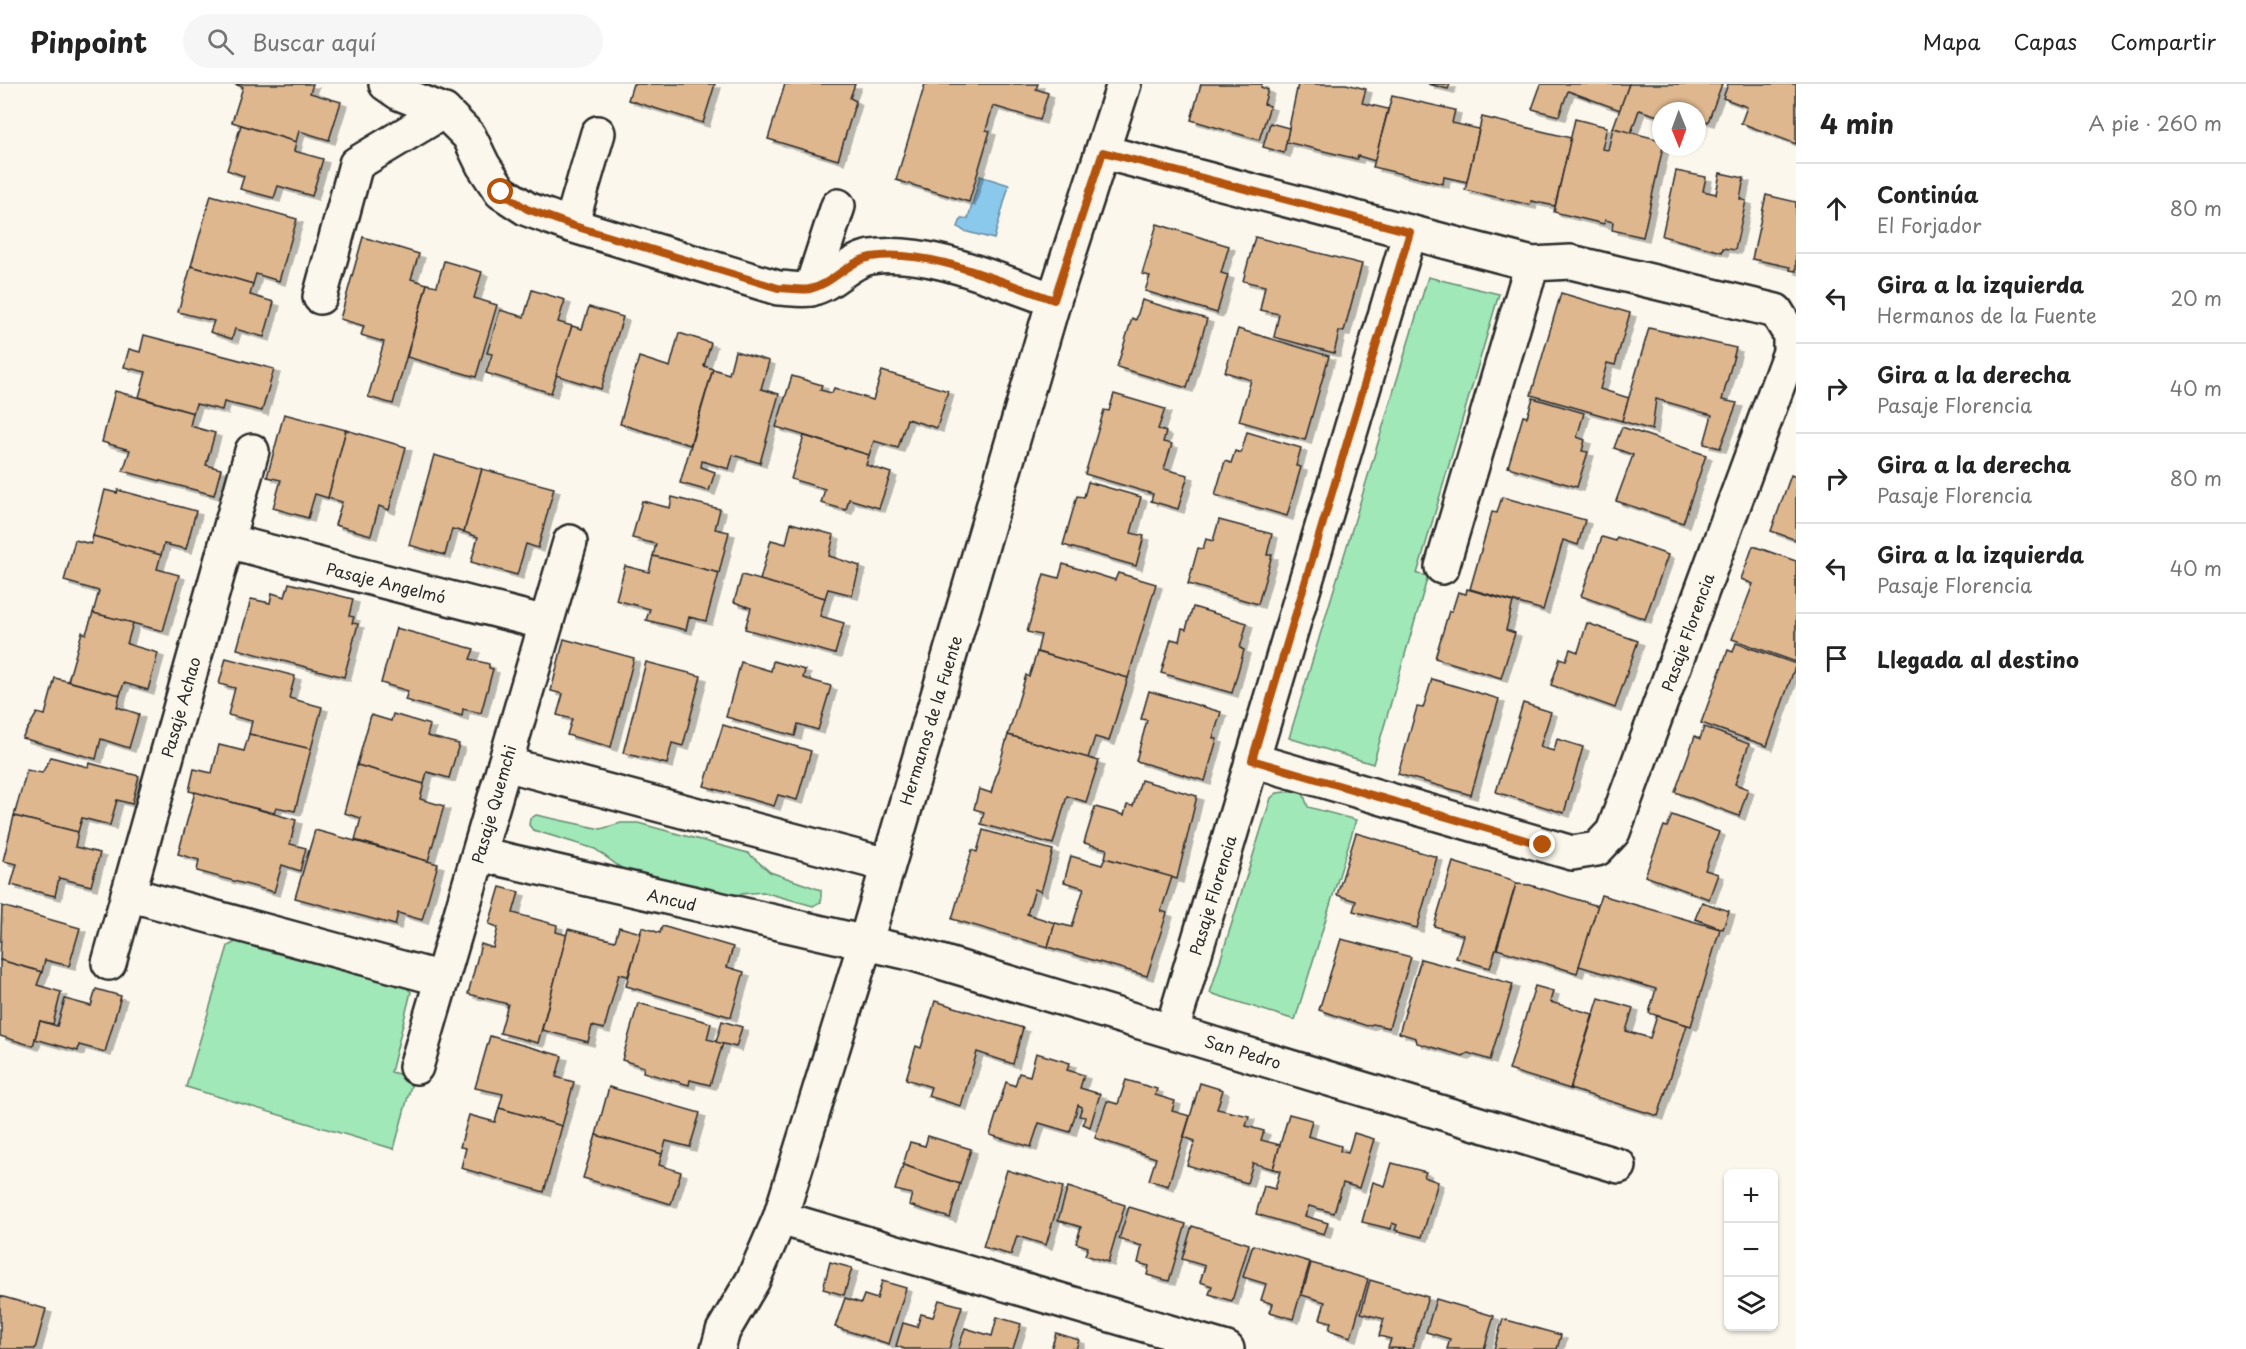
<!DOCTYPE html>
<html lang="es">
<meta charset="utf-8">
<style>
body{margin:0;font-family:"Playpen Sans",sans-serif;background:#f6f6f6;color:#222}
.controls{position:absolute;right:18px;bottom:18px;display:grid;overflow:hidden;border-radius:9px;box-shadow:0 2px 4px #0004}
.controls button{width:54px;height:54px;display:grid;place-items:center;padding:0;border:0;border-bottom:2px solid #e0e0e0;background:#fff;color:#222;font:30px sans-serif}
.compass{position:absolute;left:1652px;top:18px;width:54px;height:54px;border-radius:50%;background:#fff;box-shadow:0 2px 4px #0004;rotate:179deg}
.stop{position:absolute;width:18px;height:18px;margin:-14px;border:4px solid #b45309;border-radius:50%;background:#fff}
.stop.end{background:#b45309;border-color:#fff;box-shadow:0 2px 6px #0008}
.list{margin:0;padding:0;list-style:none}
h2{display:flex;justify-content:space-between;align-items:center;height:78px;margin:0;padding:0 24px;font-size:26px}
h2 small{font-size:20px;font-weight:400;color:#767676}
.list li{display:grid;grid-template-columns:39px 1fr auto;gap:18px;align-items:center;box-sizing:border-box;height:90px;padding:0 24px;border-top:2px solid #e0e0e0}
.list b{display:block;font-size:22px;white-space:nowrap}
.list p{margin:0;font-size:20px;white-space:nowrap;color:#767676}
.list em{font-size:20px;font-style:normal;color:#767676}
.icon{flex:none;width:33px;height:33px;fill:none;stroke:currentColor;stroke-width:2;stroke-linecap:round;stroke-linejoin:round}
.map{position:relative;flex:none;width:1796px;height:1265px;overflow:hidden}
header{display:flex;align-items:center;gap:36px;box-sizing:border-box;height:84px;padding:0 30px;background:#fff;border-bottom:2px solid #e0e0e0}
header strong{font-size:28px}
nav{display:flex;gap:33px;margin-inline-start:auto;font-size:21px}
.search{width:420px;height:54px;background:#f6f6f6;display:flex;align-items:center;gap:15px;box-sizing:border-box;padding:0 21px;border-radius:33px;color:#767676;font-size:22px}
main{display:flex}
aside{flex:1;background:#fff}
.map>svg:first-child{display:block}
.green{fill:#a0e8b7;stroke:#668a71;stroke-width:1.5}
.water{fill:#8bc9ec;stroke:#658a9f;stroke-width:1.5}
.building{fill:#deb78f;stroke:#2b2b2b;stroke-width:1.5;filter:url(#shadow)}
.lines{fill:none;stroke-linecap:round;stroke-linejoin:round}
.street-casing{stroke:#2b2b2b;stroke-width:38}
.street{stroke:#fbf7ec;stroke-width:33}
.route{stroke:#b45309;stroke-width:8}
.labels{text-anchor:middle;dominant-baseline:central;stroke-width:6;stroke-linejoin:round;paint-order:stroke}
.street-label{font-size:16px;fill:#2b2b2b;stroke:#fbf7ec}
</style>
<header>
<strong>Pinpoint</strong>
<div class="search"><svg class="icon" aria-label="search" viewBox="0 0 24 24"><circle cx="10" cy="10" r="6"/><path d="M15 15l6 6"/></svg>Buscar aquí</div>
<nav><a>Mapa</a><a>Capas</a><a>Compartir</a></nav>
</header>
<main>
<div class="map">
<svg width="1796" height="1265" viewBox="0 0 1796 1265">
<defs>
<filter id="shadow"><feDropShadow dx="6" dy="4" stdDeviation="0" flood-color="#0004"/></filter>
</defs>
<rect width="100%" height="100%" fill="#fbf7ec"/>
<filter id="ink" filterUnits="userSpaceOnUse"><feTurbulence type="fractalNoise" baseFrequency=".0167" numOctaves="2"/><feDisplacementMap in="SourceGraphic" scale="12" xChannelSelector="R" yChannelSelector="G"/><feConvolveMatrix kernelMatrix="1 2 1 2 8 2 1 2 1" color-interpolation-filters="sRGB"/></filter>
<g filter="url(#ink)">
<!-- green -->
<g class="green">
<path d="M1428,193l71,17 -82,280 11,2 -55,188 -84,-26z"/>
<path d="M1302,706l6,17 48,13 -61,200 -85,-27 61,-195 6,-5z"/>
<path d="M536,731l65,14 20,-6h17l110,30 22,19 51,18v12l-8,4 -50,-14 -34,3 -105,-25 -29,-21 -62,-19 -4,-5 1,-6z"/>
<path d="M239,856l155,42 12,5 5,5 -20,80 22,6 -19,71 -208,-62 42,-141z"/>
</g>
<!-- water -->
<path class="water" d="M980,92l29,9 -15,54 -30,-8 -6,-4 3,-8h7z"/>
<!-- building -->
<g class="building">
<path d="M234,0h79l-3,9 31,9 -12,38 -30,-9 -3,11 -64,-20 11,-35z"/>
<path d="M633,0h82l-12,39 -75,-23z"/>
<path d="M785,0h70l-5,14 6,3 -18,59 -70,-21z"/>
<path d="M925,0h113l-2,5 12,4 -8,27 -47,-14 -7,24 4,1 -21,71 -73,-22z"/>
<path d="M1201,0h61l-1,3 7,3 -4,14 6,2 -11,34 -68,-20z"/>
<path d="M1298,0h48l20,5 -4,14 26,6 -13,52 -17,-5 -1,3 -71,-17z"/>
<path d="M1428,0h22l-2,5z"/>
<path d="M1541,0h88l-9,26 -52,-19 -9,25 -27,-7z"/>
<path d="M1629,0h93l-14,38 -11,-4v-7h-36v6l-22,-7 -8,23 -18,-5z"/>
<path d="M1728,0h68v60l-55,-21 6,-16 -24,-9z"/>
<path d="M1392,12l63,14 -3,13 27,6 -12,53 -23,-5 -1,7 -70,-17z"/>
<path d="M1482,33l89,21 -16,68 -24,-5 -1,4 -65,-15z"/>
<path d="M1575,35l32,8 -5,22 6,1 5,-22 48,12 2,7 -20,90 -31,-7 1,-8 -8,-2 -1,4 -50,-12z"/>
<path d="M1270,39l19,5 -5,25 -21,-6z"/>
<path d="M241,41l55,17 -2,9 29,8 -11,37 -34,-10 -4,12 -34,-9 4,-13 -17,-6z"/>
<path d="M1676,87l30,6 -3,14 13,3 4,-21 24,5 -4,21 6,2 -11,49 -12,-2 -1,4 -60,-16z"/>
<path d="M211,111l86,24 -18,62 -23,-7 -3,10 -62,-18z"/>
<path d="M1766,111l30,7v69l-6,-1v-3l-38,-8z"/>
<path d="M1157,140l72,22 -8,27 7,2 -11,38 -72,-22 5,-15 -8,-2z"/>
<path d="M363,153l56,17 -8,25 16,5 -34,120 -25,-7 16,-55 -23,-7 3,-9 -24,-7z"/>
<path d="M1255,153l107,27 -18,67 -5,1 -5,21 -60,-16 5,-23 -19,-4 5,-24 -22,-5z"/>
<path d="M444,177l38,11 -8,26 23,7 -21,72 -69,-20 20,-73 10,2z"/>
<path d="M191,182l62,18 -3,11 24,7 -10,35 -29,-8 -3,10 -22,-7 4,-11 -36,-9z"/>
<path d="M532,206l33,10 -7,22 14,4 -21,67 -65,-20 6,-19 -5,-1 13,-43 24,7z"/>
<path d="M1561,209l69,20 -15,52 -8,-2 -7,26 29,9 -7,23 -91,-26z"/>
<path d="M1142,216l65,19 -20,69 -70,-21 15,-49 4,2z"/>
<path d="M589,223l34,10 -22,72 -45,-14 16,-49 10,3z"/>
<path d="M1649,244l87,20 -14,52 15,3 -17,45 -16,-4 8,-29 -56,-16 -4,31 -30,-9z"/>
<path d="M1238,245l91,27 -24,84 -66,-19 12,-41 -26,-8z"/>
<path d="M679,249l32,10 -7,23 9,3 -23,76 -70,-21 19,-67 31,10z"/>
<path d="M144,251l130,34 -12,42 -38,-9 -2,8 -26,-6 -3,9 -54,-16 7,-25 -22,-5 5,-18 11,3z"/>
<path d="M735,267l34,10 -8,28 18,5 -19,69 -27,-8 -4,14 -27,-8 -1,6 14,5 -6,19 -29,-8 33,-114 16,5z"/>
<path d="M882,287l66,20 -11,37 -30,-9 -9,29 -24,-7 -5,14 -93,-28 16,-51 30,9 -2,5 12,3 2,-5 39,12z"/>
<path d="M115,307l78,22 -3,13 25,7 -9,32 15,4 -7,26 -91,-24 7,-21 -28,-8z"/>
<path d="M1114,310l51,15 -7,20 8,3 -3,10 9,2 -8,25 24,6 -10,34 -27,-8 2,-7 -68,-20 19,-64 5,1z"/>
<path d="M1533,314l51,15 -7,24 8,3 -3,11 6,1 -11,35 -69,-20 15,-51 4,1z"/>
<path d="M284,330l62,16 -18,68 -13,-4 -7,24 -35,-10 8,-28 -14,-3z"/>
<path d="M1622,343l84,28 -23,68 -67,-22 17,-46 -19,-7z"/>
<path d="M346,346l60,17 -17,63 -10,-4 -8,29 -36,-10 7,-23 -14,-4z"/>
<path d="M1247,348l54,16 -5,18 5,1 -14,49 -72,-21 10,-34 6,2 4,-12 6,2z"/>
<path d="M804,352l65,19 -3,10 25,8 -12,35 -30,-9 -3,11 -25,-7 4,-14 -34,-10z"/>
<path d="M434,371l48,14 -18,63 -12,-3 -7,26 -36,-10z"/>
<path d="M482,385l72,19 -16,60 -12,-4 -9,31 -46,-13 7,-25 -14,-5z"/>
<path d="M1791,391l5,2v63l-25,-9z"/>
<path d="M1088,398l53,15 -10,36 13,3 -8,30 -73,-21 14,-49 7,1z"/>
<path d="M105,406l12,3 1,-3 78,21 -10,38 -22,-5 -3,11 -68,-19z"/>
<path d="M672,413l48,12 -5,20 14,3 -10,41 -66,-17 3,-12 -24,-6 10,-37 28,7z"/>
<path d="M1502,413l83,23 -7,25 -15,-5 -20,70 -73,-21 22,-77 5,1z"/>
<path d="M1219,436l53,14 -5,21h5l-14,49 -70,-20 10,-36 5,1 3,-10 7,2z"/>
<path d="M791,439l43,12 -5,21 31,10 -8,29 -24,-6 -3,9 -65,-18 11,-40 15,4z"/>
<path d="M93,452l68,19 -4,14 22,6 -16,56 -70,-18 6,-22 -35,-10 11,-41 16,4z"/>
<path d="M1602,453l14,4 1,-4 51,18 -23,64 -64,-23z"/>
<path d="M1753,462l43,15v101l-64,-23 21,-55 -12,-5z"/>
<path d="M653,472l66,17 -13,48 -17,-4 -3,13 -40,-10 4,-11 -34,-9 9,-34 24,6z"/>
<path d="M1063,480l52,16 3,-7 38,11 -28,94 -91,-26 4,-17 -14,-3 17,-58 15,4z"/>
<path d="M742,491l83,23 -5,18 24,7 -9,31 -90,-25 6,-21 -17,-6z"/>
<path d="M289,499l64,16 -4,17 5,1 -2,6 6,1 -14,53 -107,-28 14,-50 19,4 2,-10 13,4z"/>
<path d="M1467,505l46,13 -7,28 9,3 -14,45 -66,-20 14,-47h3l6,-19 8,2z"/>
<path d="M1193,523l54,16 -7,25 4,2 -12,43 -71,-20 10,-34 8,2 3,-13 4,1z"/>
<path d="M93,529l40,10 -6,21 31,9 -10,37 -24,-7 -4,12 -52,-14 14,-49 4,2z"/>
<path d="M1587,539l51,18 -23,67 -64,-23 9,-27 6,2 4,-11 8,3z"/>
<path d="M396,544l78,21 -4,10 19,5v4l4,1 -12,44 -18,-4 -1,7 -57,-16 3,-9 -27,-8z"/>
<path d="M564,555l70,19 -23,89 -44,-12 5,-16 -15,-4 6,-21 -12,-3z"/>
<path d="M1736,559l60,21 -29,82 -66,-23 27,-73 5,2z"/>
<path d="M1037,568l91,26 -19,63 -14,-4 -7,21 -80,-23 18,-60 3,2z"/>
<path d="M226,574l69,18 -6,22 33,9 -11,42 -62,-15 3,-13 -24,-6 7,-27 -16,-4z"/>
<path d="M773,577l32,9 -2,8 28,8 -13,44 -20,-6 -3,12 -69,-19 15,-55 30,9z"/>
<path d="M646,578l55,14 -18,70 -11,-3 -5,21 -44,-11z"/>
<path d="M55,594l65,17 -3,12 22,7 -10,34 -28,-9 -5,20 -74,-21 15,-25 8,2z"/>
<path d="M1432,595l67,20 -28,96 -73,-21 19,-67 6,1z"/>
<path d="M1149,607l72,21 -8,26 4,1 -12,42 -69,-20 11,-41 -6,-1z"/>
<path d="M1523,619l28,9 -11,35 14,4 3,-12 26,8 -19,66 -68,-21z"/>
<path d="M393,630l37,11 -3,11 32,8 -10,34 -22,-6 -3,12 -67,-19 14,-50 20,6z"/>
<path d="M723,641l88,26 -14,49 -19,-5 -4,11 -70,-20z"/>
<path d="M1704,643l45,17 -14,40 13,5 -9,27 -64,-24 20,-56 5,3z"/>
<path d="M249,650l62,15 -16,62 -19,-4 -2,6 -85,-22 5,-22 18,4 7,-28 25,6z"/>
<path d="M1008,651l91,26 -13,41 -19,-6 -14,48 -72,-20 3,-12 -10,-3 5,-20 12,4z"/>
<path d="M51,673l37,10 1,-4 50,13 -7,28 -15,-4 -7,25 -28,-7 -4,14 -64,-16 13,-46 15,3z"/>
<path d="M357,681l67,19 -4,15 24,7 -16,55 -73,-21 6,-22 -17,-5z"/>
<path d="M1141,696l56,16 -20,83 -72,-21 2,-9 -23,-6 11,-36 29,8 3,-10 6,1z"/>
<path d="M195,708l101,28 -6,24 16,4 -6,23 -18,-6 -8,27 -77,-21 2,-11 -21,-6z"/>
<path d="M1672,731l47,17 -14,38 13,4 -9,25 -64,-23 19,-50 3,1z"/>
<path d="M14,732l64,16 -3,15 25,6 -9,33 -32,-8 -4,18 -44,-11 6,-21 -14,-3z"/>
<path d="M315,746l123,34 -16,56 -24,-7 -3,12 -100,-27z"/>
<path d="M983,746l70,20 -12,42 -6,-3 -8,25 28,9 -7,24 -96,-28 20,-69 5,2z"/>
<path d="M1356,749l81,24 -20,71 -64,-17 3,-10 -19,-6z"/>
<path d="M1071,772l31,9 3,-7 67,19 -11,34 6,2 -20,63 -99,-29 7,-24 17,4 12,-39 -20,-6z"/>
<path d="M1453,778l56,17 7,5 -26,84 -34,-10 7,-23 -29,-9z"/>
<path d="M1516,800l14,1 68,21 -21,67 -80,-24z"/>
<path d="M500,803l19,5 -6,21 44,12 -1,7 11,3 -29,108 -38,-10 8,-29 -40,-10 13,-50 12,4 5,-21 -9,-3z"/>
<path d="M1601,811l119,34 -29,97 -42,-13 7,-24 -77,-23z"/>
<path d="M1702,818l27,9 -6,18 -28,-10z"/>
<path d="M2,822l78,22 -11,38 -24,-6 -3,12 -42,-12z"/>
<path d="M662,842l71,21 -6,20 17,5 -13,45 -105,-31 16,-59 18,6z"/>
<path d="M619,843l22,6 -13,43 -9,-2 -15,55 -12,-3 -4,16 -46,-12 26,-101 47,12z"/>
<path d="M1341,855l70,18 -22,71 -16,-4 -6,2 -48,-16z"/>
<path d="M1421,875l92,25 -23,76 -22,-7 -5,3 -46,-13 -1,-5 -17,-5z"/>
<path d="M0,876l42,12 -5,13 24,7 -8,32 -13,-3 -7,25 -33,-10z"/>
<path d="M1535,902l18,5 -3,11 43,12 -23,75 -61,-19z"/>
<path d="M96,905l25,7 -16,56 -26,-7 -1,6 -43,-12 5,-18 17,5 8,-27 26,7z"/>
<path d="M1599,914l34,10 -7,23 24,7 7,-22 30,9 -29,91 -88,-27z"/>
<path d="M935,917l88,27 -10,36 -36,-12 -16,54 -33,-10 3,-9 -25,-8 10,-33 5,2z"/>
<path d="M638,919l73,20 -4,16 16,4 -13,42 -20,-5 -1,5 -46,-13 1,-5 -22,-7z"/>
<path d="M722,937l20,6 -6,20 -20,-5z"/>
<path d="M490,952l72,20 -6,21 18,5 -12,44 -63,-18 4,-14 -28,-6z"/>
<path d="M1036,969l34,10 -3,7 17,5 -4,13 20,6 -10,33 -7,-3 2,-7 -6,-1 3,-9 -4,-2 -8,27 -31,-9 -8,24 -41,-12 16,-53 9,4 4,-13 11,3z"/>
<path d="M1126,996l31,9 -2,6 20,6 -3,10 18,5 -22,70 -19,-6 7,-22 -61,-20 12,-37 11,3z"/>
<path d="M1200,999l23,7 -6,19 32,7 -3,10 18,5 -3,9 19,5 -7,24 -20,-6 -6,20 -60,-18 8,-24 -11,-4z"/>
<path d="M609,1003l91,26 -10,34 -24,-6 -4,13 -66,-19z"/>
<path d="M499,1024l63,18 -18,66 -83,-24 5,-20 -6,-1 9,-32 26,7z"/>
<path d="M1289,1030l23,6 -4,16 33,10 -1,5 8,2 6,-20 20,6 -15,49 -16,-5 -9,30 -25,-7 -4,10 23,7 -4,11 -68,-20 8,-28 11,3 5,-18 -7,-2z"/>
<path d="M596,1051l66,19 -3,11 22,7 -10,32 -88,-26z"/>
<path d="M928,1052l43,13 -11,35 -57,-19 7,-23 15,4z"/>
<path d="M1392,1079l34,9 -2,5 14,5 -16,55 -27,-7 2,-5 -5,-2 -1,6 -29,-7 11,-40 12,4z"/>
<path d="M903,1081l57,19 -10,34 -41,-13 3,-11 -17,-4z"/>
<path d="M1007,1086l56,17 -17,58 -29,-9 -6,19 -28,-8z"/>
<path d="M1068,1103l57,18 -17,57 -23,-7 3,-8 -12,-4 5,-16 -23,-7z"/>
<path d="M1129,1123l57,17 -17,57 -22,-6 2,-9 -11,-3 4,-17 -23,-7z"/>
<path d="M1192,1142l57,18 -17,57 -23,-7 3,-8 -12,-4 5,-16 -23,-7z"/>
<path d="M1253,1161l57,17 -17,57 -23,-7 3,-8 -12,-4 5,-16 -23,-7z"/>
<path d="M830,1178l22,6 -8,27 -21,-6z"/>
<path d="M1311,1179l57,16 -17,58 -22,-7 2,-8 -11,-3 5,-17 -23,-7z"/>
<path d="M1370,1196l58,17 -16,52 -24,-1 3,-9 -12,-3 5,-17 -23,-6z"/>
<path d="M882,1197l24,7 -17,56 -54,-17 10,-29 16,5 3,-8 13,4z"/>
<path d="M0,1212l46,13 -11,40h-35z"/>
<path d="M1436,1215l58,17 -10,33h-37l3,-10 -24,-7z"/>
<path d="M939,1216l23,6 -13,43h-44l-9,-3 7,-23 14,4 4,-13 12,3z"/>
<path d="M997,1233l24,7 -8,25h-55l7,-21 27,8z"/>
<path d="M1503,1235l58,16 -4,14h-63z"/>
<path d="M1056,1249l23,7 -3,9h-25z"/>
</g>
<g class="lines">
<defs>
<g id="street">
<path d="M386,0l13,9 45,18 25,25 14,29 18,27 26,17 44,16 207,63c10,0 23,3 32,1 23,-5 38,-28 61,-32 58,-9 129,25 183,43"/>
<path d="M1103,68l429,112 39,-2 205,49 14,23v18l-177,480 -16,17 -25,4 -320,-93"/>
<path d="M571,141l27,-92"/>
<path d="M811,205l27,-83"/>
<path d="M320,213l36,-133 88,-53"/>
<path d="M227,457l319,82"/>
<path d="M1442,483l90,-303"/>
<path d="M505,680l382,101"/>
<path d="M479,770l435,100 705,212"/>
<path d="M128,810l314,85"/>
<path d="M109,879l143,-512"/>
<path d="M1172,946l238,-798"/>
<path d="M416,983l154,-525"/>
<path d="M780,1134l447,131"/>
<path d="M718,1265l5,-18 30,-51 27,-62 85,-274 189,-644 70,-216"/>
</g>
</defs>
<!-- street casing -->
<use href="#street" class="street-casing"/>
<!-- street -->
<use href="#street" class="street"/>
</g>
</g>
<g class="lines" filter="url(#ink)">
<!-- route -->
<path class="route" d="M501,108l26,17 44,16 207,63c10,0 23,3 32,1 23,-5 38,-28 61,-32 58,-9 129,25 183,43l49,-148 307,80 -158,528 291,85"/>
</g>
<g class="labels">
<!-- street labels -->
<g class="street-label">
<text transform="translate(386 498) rotate(14)">Pasaje Angelmó</text>
<text transform="translate(1687 548) rotate(-70)">Pasaje Florencia</text>
<text transform="translate(180 623) rotate(-74)">Pasaje Achao</text>
<text transform="translate(930 636) rotate(-73)">Hermanos de la Fuente</text>
<text transform="translate(493 720) rotate(-74)">Pasaje Quemchi</text>
<text transform="translate(1212 811) rotate(-73)">Pasaje Florencia</text>
<text transform="translate(672 815) rotate(13)">Ancud</text>
<text transform="translate(1243 967) rotate(17)">San Pedro</text>
</g>
</g>
</svg>
<div class="controls">
<button>+</button>
<button>−</button>
<button><svg class="icon" aria-label="layers" viewBox="0 0 24 24"><path d="M12 4l9 5-9 5-9-5zM3 14l9 5 9-5"/></svg></button>
</div>
<svg class="compass" viewBox="-18 -18 36 36"><path d="M0-13l5 13h-10z" fill="#e53935"/><path d="M0 13l5-13h-10z" fill="#767676"/></svg>
<div class="stop" style="left:501px;top:108px"></div>
<div class="stop end" style="left:1543px;top:761px"></div>
</div>
<aside>
<h2>4 min<small>A pie · 260 m</small></h2>
<ul class="list">
<li><svg class="icon" aria-label="ahead" viewBox="0 0 24 24"><path d="M12 20V5M6 11l6-6 6 6"/></svg><div><b>Continúa</b><p>El Forjador</p></div><em>80 m</em></li>
<li><svg class="icon" aria-label="left" viewBox="0 0 24 24"><path d="M17 20v-9H6M10 6l-5 5 5 5"/></svg><div><b>Gira a la izquierda</b><p>Hermanos de la Fuente</p></div><em>20 m</em></li>
<li><svg class="icon" aria-label="right" viewBox="0 0 24 24"><path d="M7 20v-9h11M14 6l5 5-5 5"/></svg><div><b>Gira a la derecha</b><p>Pasaje Florencia</p></div><em>40 m</em></li>
<li><svg class="icon" aria-label="right" viewBox="0 0 24 24"><path d="M7 20v-9h11M14 6l5 5-5 5"/></svg><div><b>Gira a la derecha</b><p>Pasaje Florencia</p></div><em>80 m</em></li>
<li><svg class="icon" aria-label="left" viewBox="0 0 24 24"><path d="M17 20v-9H6M10 6l-5 5 5 5"/></svg><div><b>Gira a la izquierda</b><p>Pasaje Florencia</p></div><em>40 m</em></li>
<li><svg class="icon" aria-label="arrive" viewBox="0 0 24 24"><path d="M6 21V4h12l-3 4 3 4H6"/></svg><div><b>Llegada al destino</b></div></li>
</ul>
</aside>
</main>
